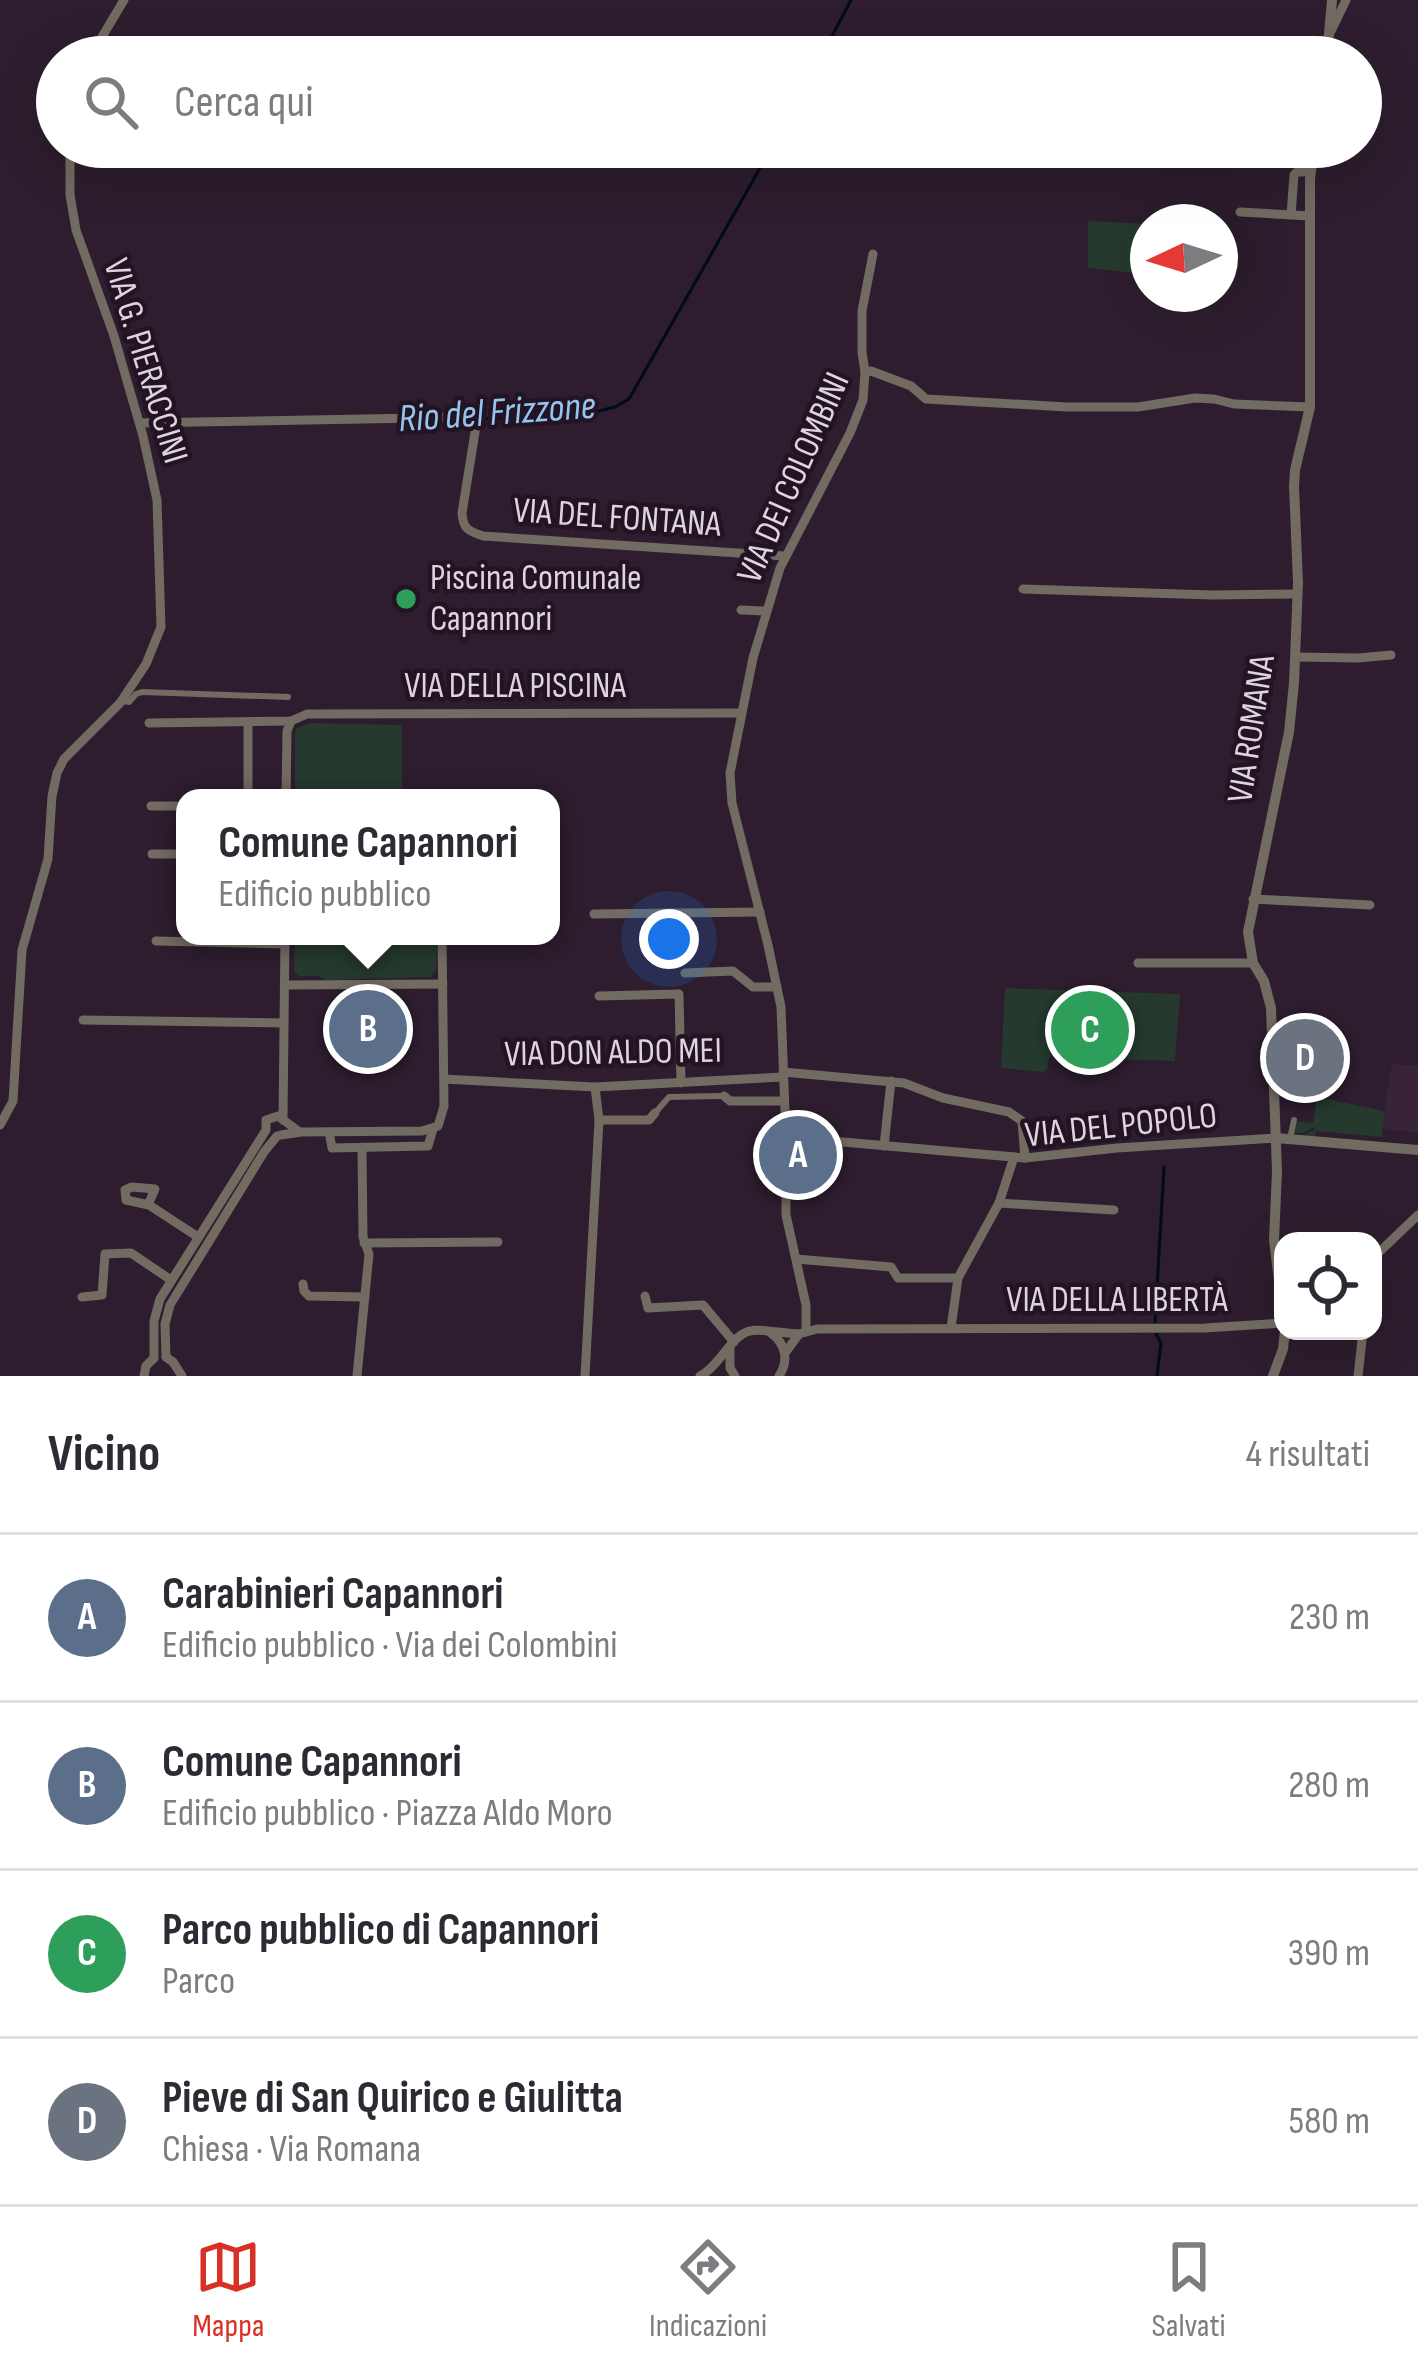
<!DOCTYPE html>
<html lang="it">
<meta charset="utf-8">
<style>
body{margin:0;font-family:"Sofia Sans Condensed",sans-serif;background:#f2f2f3;color:#2b2b33}
.controls{position:absolute;right:36px;bottom:36px;display:grid;overflow:hidden;border-radius:24px;box-shadow:0 12px 48px #0002}
.controls button{width:108px;height:108px;display:grid;place-items:center;padding:0;border:0;border-bottom:3px solid #e1e1e2;background:#fff;color:#2b2b33;font:60px sans-serif}
.compass{position:absolute;left:1130px;top:204px;width:108px;height:108px;border-radius:50%;background:#fff;box-shadow:0 12px 48px #0002;rotate:266deg}
.you{position:absolute;left:669px;top:939px;width:42px;height:42px;margin:-30px;border:9px solid #fff;border-radius:50%;background:#1a73e8;box-shadow:0 0 0 18px #1a73e833}
.badge{display:grid;place-items:center;width:78px;height:78px;border-radius:50%;background:#d93025;color:#fff;font-size:39px;font-weight:700}
.pin{position:absolute;translate:-50% -50%;border:6px solid #fff;box-shadow:0 3px 12px #0006}
.popup{position:absolute;left:176px;top:789px;width:384px;height:156px;box-sizing:border-box;display:grid;place-content:center;border-radius:24px;background:#fff;filter:drop-shadow(0 3px 9px #0005);font-size:39px;white-space:nowrap;color:#7c7c81}
.popup b{font-size:45px;color:#2b2b33}
.popup::after{content:'';position:absolute;left:50%;top:100%;margin-left:-24px;border:24px solid transparent;border-top-color:#fff}
.list{margin:0;padding:0;list-style:none}
h2{display:flex;justify-content:space-between;align-items:center;height:156px;margin:0;padding:0 48px;font-size:51px}
h2 small{font-size:39px;font-weight:400;color:#7c7c81}
.list li{display:grid;grid-template-columns:78px 1fr auto;gap:36px;align-items:center;box-sizing:border-box;height:168px;padding:0 48px;border-top:3px solid #e1e1e2}
.list b{display:block;font-size:45px;white-space:nowrap}
.list p{margin:0;font-size:39px;white-space:nowrap;color:#7c7c81}
.list em{font-size:39px;font-style:normal;color:#7c7c81}
.icon{flex:none;width:66px;height:66px;fill:none;stroke:currentColor;stroke-width:2;stroke-linecap:round;stroke-linejoin:round}
.map{position:relative;flex:none;width:1418px;height:1376px;overflow:hidden}
.search{position:absolute;background:#fff;box-shadow:0 12px 48px #0002;left:36px;right:36px;top:36px;height:132px;display:flex;align-items:center;gap:30px;box-sizing:border-box;padding:0 42px;border-radius:66px;color:#7c7c81;font-size:45px}
.sheet{height:828px;background:#fff}
nav{display:flex;justify-content:space-around;align-items:center;box-sizing:border-box;height:168px;border-top:3px solid #e1e1e2;background:#fff;font-size:33px;color:#7c7c81}
nav a{display:grid;justify-items:center;gap:6px}
nav .on{color:#d93025}
.map>svg:first-child{display:block}
.built{fill:#382339}
.green{fill:#25392e}
.lines{fill:none;stroke-linecap:round;stroke-linejoin:round}
.stream{stroke:#000a1b;stroke-width:3}
.pedestrian{stroke:#716b61;stroke-width:6}
.minor{stroke:#716b61;stroke-width:9}
.tertiary{stroke:#716b61;stroke-width:10}
.leisure-dot{fill:#2e9e5b;stroke:#231424;stroke-width:4.5}
.labels{text-anchor:middle;dominant-baseline:central;stroke-width:9;stroke-linejoin:round;paint-order:stroke}
.street-label{font-size:36px;fill:#ded3de;stroke:#231424}
.poi-label{font-size:36px;fill:#ded3de;stroke:#231424;text-anchor:start}
.water-label{font-size:39px;font-style:italic;fill:#96c4ee;stroke:#231424}
</style>
<div class="map">
<svg width="1418" height="1376" viewBox="0 0 1418 1376">
<rect width="100%" height="100%" fill="#2d1d2e"/>
<!-- built -->
<path class="built" d="M1392,1064l26,2v67l-37,-5z"/>
<!-- green -->
<g class="green">
<path d="M1088,221l60,3v42l-4,1 -1,7 -55,-6z"/>
<path d="M310,723l92,2v73h-107v-65l2,-5z"/>
<path d="M295,936h142l-1,34 -5,7 -104,3 -8,-4h-20l-5,-4z"/>
<path d="M1005,988l175,6 -5,67 -126,-4 -2,12 -4,3 -42,-4z"/>
<path d="M1317,1097l67,14 -2,26 -66,-6 -1,6 -11,-1 11,-7 -1,-2 -11,6h-9l3,-12 16,2z"/>
</g>
<g class="lines">
<!-- stream -->
<g class="stream">
<path d="M821,57l30,-57"/>
<path d="M478,419l121,-8 16,-4 14,-8 143,-252"/>
<path d="M1155,1322l9,-155"/>
<path d="M1156,1334l5,9 -4,33"/>
</g>
<!-- pedestrian -->
<g class="pedestrian">
<path d="M123,701l6,1 7,-8 6,-2 146,5"/>
<path d="M655,1113l14,-16 53,-1"/>
<path d="M1290,1139l4,-19"/>
</g>
<!-- minor -->
<g class="minor">
<path d="M1331,31l15,-31"/>
<path d="M90,57l34,-57"/>
<path d="M1240,212l70,4"/>
<path d="M1291,215l3,-40 3,-3h14"/>
<path d="M865,372l6,-1 40,15 15,13 141,8h71l57,-9 19,1 20,5 76,3"/>
<path d="M140,423l333,-6 3,9 -14,87c1,16 6,18 21,23l301,20"/>
<path d="M1023,589l189,6 85,-1"/>
<path d="M741,610l25,1"/>
<path d="M1296,657l62,1 33,-3"/>
<path d="M149,723l142,-2 16,-7 434,-1"/>
<path d="M248,798v-76"/>
<path d="M286,798l1,-67 4,-10"/>
<path d="M151,806h34"/>
<path d="M152,854h33"/>
<path d="M1253,899l117,6"/>
<path d="M594,914l166,-2"/>
<path d="M156,941l129,3"/>
<path d="M1138,963h115"/>
<path d="M685,973l48,-2 20,16h24"/>
<path d="M285,985l158,-1"/>
<path d="M599,996l80,-2 2,89"/>
<path d="M83,1020l201,3"/>
<path d="M783,1072l121,11 39,15 66,14 13,9 3,37"/>
<path d="M444,1079l151,8 188,-10"/>
<path d="M724,1096l6,5h54"/>
<path d="M283,1120l2,-184"/>
<path d="M599,1120h50l6,-7"/>
<path d="M0,1125l13,-24 9,-151 26,-91 4,-63 5,-23 7,-14 56,-56 26,-39 15,-37 -4,-127 -14,-64 -29,-100 -38,-106 -6,-35v-48"/>
<path d="M329,1132l3,16 96,-2 5,-17"/>
<path d="M281,1135l20,-3 121,-1 16,-5 6,-20 -2,-170"/>
<path d="M786,1137l239,21 92,-10 159,-10"/>
<path d="M884,1146l7,-65"/>
<path d="M999,1203l115,7"/>
<path d="M148,1205l7,-16 -23,-2 -7,3 1,10 23,5 49,32"/>
<path d="M364,1243l134,-1"/>
<path d="M1373,1258l45,-43"/>
<path d="M796,1259l95,8 7,11h60"/>
<path d="M303,1284l1,7 5,5 56,1"/>
<path d="M645,1296l3,12 55,-3 31,37"/>
<path d="M82,1297l20,-2 3,-41 26,-1 40,27"/>
<path d="M951,1328l7,-50 41,-75 15,-46"/>
<path d="M806,1330v-25l-20,-90v-78l-5,-130 -13,-62 -36,-142 -2,-30 23,-115 27,-90 70,-135 13,-33 2,-28 -3,-20v-41l11,-57"/>
<path d="M771,1333c15,11 18,28 8,43"/>
<path d="M730,1348v20l5,8"/>
<path d="M785,1353l14,-19 18,-5 388,-1 78,-5"/>
<path d="M166,1357l-1,-33 5,-19 94,-153 13,-16"/>
<path d="M166,1357l7,5 9,14"/>
<path d="M154,1358v-37l6,-22 106,-169v-10l12,-4 19,14"/>
<path d="M144,1376l2,-10 8,-8"/>
<path d="M357,1376l12,-122 -6,-17 -1,-88"/>
<path d="M585,1376l14,-256 -4,-33"/>
<path d="M700,1376c20,-10 31,-41 50,-45 10,-3 37,3 49,3"/>
<path d="M1358,1376l5,-45"/>
</g>
<!-- tertiary -->
<g class="tertiary">
<path d="M1327,57l5,-57"/>
<path d="M1276,1138l142,12"/>
<path d="M1283,1315l-9,-75 3,-69 -6,-163 -7,-27 -11,-18 -5,-31 41,-200 5,-49 4,-100 -4,-97 1,-16 15,-63v-228l4,-32"/>
<path d="M1273,1376l10,-27 2,-18"/>
</g>
</g>
<!-- markers -->
<circle class="leisure-dot" cx="406" cy="599" r="12"/>
<g class="labels">
<!-- street labels -->
<g class="street-label">
<text transform="translate(145 361) rotate(73)">VIA G. PIERACCINI</text>
<text transform="translate(794 478) rotate(-66)">VIA DEI COLOMBINI</text>
<text transform="translate(617 518) rotate(4)">VIA DEL FONTANA</text>
<text x="515" y="686">VIA DELLA PISCINA</text>
<text transform="translate(1252 729) rotate(-81)">VIA ROMANA</text>
<text transform="translate(613 1053) rotate(-1)">VIA DON ALDO MEI</text>
<text transform="translate(1121 1126) rotate(-6)">VIA DEL POPOLO</text>
<text x="1117" y="1300">VIA DELLA LIBERTÀ</text>
</g>
<!-- poi labels -->
<g class="poi-label">
<text x="430" y="578">Piscina Comunale<tspan x="430" dy="41">Capannori</tspan></text>
</g>
<!-- water labels -->
<g class="water-label">
<text transform="translate(497 413) rotate(-4)">Rio del Frizzone</text>
</g>
</g>
</svg>
<div class="controls">
<button><svg class="icon" aria-label="locate" viewBox="0 0 24 24"><circle cx="12" cy="12" r="6"/><path d="M12 2v4M12 18v4M2 12h4M18 12h4"/></svg></button>
</div>
<svg class="compass" viewBox="-18 -18 36 36"><path d="M0-13l5 13h-10z" fill="#e53935"/><path d="M0 13l5-13h-10z" fill="#7c7c81"/></svg>
<div class="you"></div>
<div class="pin badge" style="left:798px;top:1155px;background:#5c6f8a">A</div>
<div class="pin badge" style="left:368px;top:1029px;background:#5c6f8a">B</div>
<div class="popup"><b>Comune Capannori</b>Edificio pubblico</div>
<div class="pin badge" style="left:1090px;top:1030px;background:#2e9e5b">C</div>
<div class="pin badge" style="left:1305px;top:1058px;background:#6b7280">D</div>
<div class="search"><svg class="icon" aria-label="search" viewBox="0 0 24 24"><circle cx="10" cy="10" r="6"/><path d="M15 15l6 6"/></svg>Cerca qui</div>
</div>
<section class="sheet">
<h2>Vicino<small>4 risultati</small></h2>
<ul class="list">
<li><span class="badge" style="background:#5c6f8a">A</span><div><b>Carabinieri Capannori</b><p>Edificio pubblico · Via dei Colombini</p></div><em>230 m</em></li>
<li><span class="badge" style="background:#5c6f8a">B</span><div><b>Comune Capannori</b><p>Edificio pubblico · Piazza Aldo Moro</p></div><em>280 m</em></li>
<li><span class="badge" style="background:#2e9e5b">C</span><div><b>Parco pubblico di Capannori</b><p>Parco</p></div><em>390 m</em></li>
<li><span class="badge" style="background:#6b7280">D</span><div><b>Pieve di San Quirico e Giulitta</b><p>Chiesa · Via Romana</p></div><em>580 m</em></li>
</ul>
</section>
<nav>
<a class="on"><svg class="icon" aria-label="map" viewBox="0 0 24 24"><path d="M3 6l6-2 6 2 6-2v14l-6 2-6-2-6 2zM9 4v14M15 6v14"/></svg>Mappa</a>
<a><svg class="icon" aria-label="directions" viewBox="0 0 24 24"><path d="M12 3l9 9-9 9-9-9zM9 14v-3h6M13 9l2 2-2 2"/></svg>Indicazioni</a>
<a><svg class="icon" aria-label="saved" viewBox="0 0 24 24"><path d="M7 4h10v16l-5-4-5 4z"/></svg>Salvati</a>
</nav>
